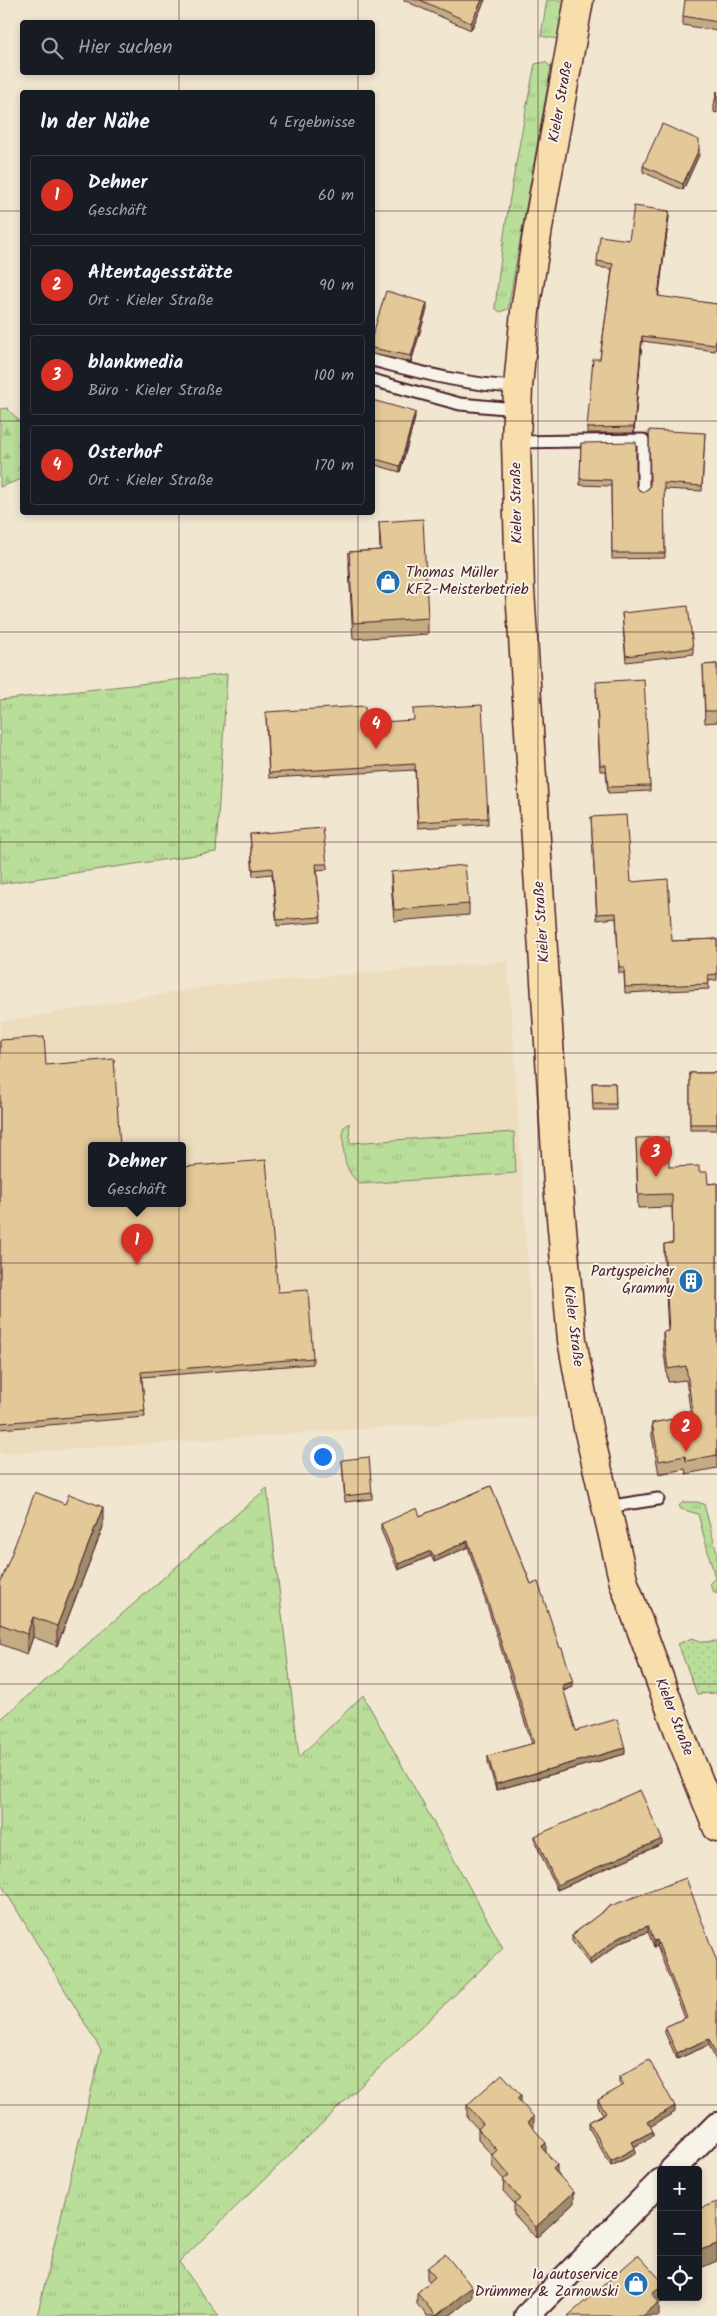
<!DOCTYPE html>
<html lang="de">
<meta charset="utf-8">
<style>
body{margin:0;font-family:Kalam,sans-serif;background:#20242c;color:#f1f3f6}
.controls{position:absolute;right:15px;bottom:15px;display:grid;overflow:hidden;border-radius:5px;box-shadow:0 2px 8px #0003}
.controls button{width:45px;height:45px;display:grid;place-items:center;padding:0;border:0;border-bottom:1px solid #363941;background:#171b24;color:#f1f3f6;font:25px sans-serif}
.you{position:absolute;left:322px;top:1456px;width:18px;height:18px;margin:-12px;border:4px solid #fff;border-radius:50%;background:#1a73e8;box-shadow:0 0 0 8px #1a73e833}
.badge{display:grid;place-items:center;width:32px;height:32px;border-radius:50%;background:#d93025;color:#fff;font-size:16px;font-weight:700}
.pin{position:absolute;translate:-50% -41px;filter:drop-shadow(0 1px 2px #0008)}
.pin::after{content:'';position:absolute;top:26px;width:18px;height:15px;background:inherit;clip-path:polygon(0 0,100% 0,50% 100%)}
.popup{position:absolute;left:88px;top:1142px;width:98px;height:65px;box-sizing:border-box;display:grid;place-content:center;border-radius:5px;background:#171b24;filter:drop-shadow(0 1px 4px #0005);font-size:16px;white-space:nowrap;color:#9ea1a6}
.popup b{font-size:19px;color:#f1f3f6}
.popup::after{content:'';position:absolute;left:50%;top:100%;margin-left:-10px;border:10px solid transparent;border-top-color:#171b24}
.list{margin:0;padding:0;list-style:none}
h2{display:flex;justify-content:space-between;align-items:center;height:65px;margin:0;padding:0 20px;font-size:21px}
h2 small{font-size:16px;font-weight:400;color:#9ea1a6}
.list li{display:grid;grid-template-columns:32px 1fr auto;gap:15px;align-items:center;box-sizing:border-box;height:80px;margin:0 10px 10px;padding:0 10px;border:1px solid #363941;border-radius:5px}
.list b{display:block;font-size:19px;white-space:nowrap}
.list p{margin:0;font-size:16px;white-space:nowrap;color:#9ea1a6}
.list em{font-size:16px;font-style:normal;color:#9ea1a6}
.icon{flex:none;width:28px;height:28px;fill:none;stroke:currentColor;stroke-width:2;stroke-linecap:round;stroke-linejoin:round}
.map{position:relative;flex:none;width:717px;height:2316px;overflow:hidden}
.search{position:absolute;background:#171b24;box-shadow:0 2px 8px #0003;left:20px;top:20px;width:355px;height:55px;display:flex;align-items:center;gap:12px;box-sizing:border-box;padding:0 18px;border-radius:5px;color:#9ea1a6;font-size:19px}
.panel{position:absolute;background:#171b24;box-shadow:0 2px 8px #0003;left:20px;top:90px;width:355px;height:425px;border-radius:5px}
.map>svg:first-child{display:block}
.built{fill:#edddbf;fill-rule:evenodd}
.grass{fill:url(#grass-tufts);stroke:#817e62}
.forest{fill:url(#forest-firs);stroke:#817e62}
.garden{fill:url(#garden-dots);stroke:#817e62}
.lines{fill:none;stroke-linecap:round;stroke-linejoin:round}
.service-casing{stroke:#4a1f2b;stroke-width:15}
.minor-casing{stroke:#4a1f2b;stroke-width:28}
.primary-casing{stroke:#4a1f2b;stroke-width:31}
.service{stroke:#f7f3e8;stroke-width:11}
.minor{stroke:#f7f3e8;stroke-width:24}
.primary{stroke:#f8deab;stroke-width:28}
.wall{fill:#c3ac83;stroke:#4a1f2b}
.shaded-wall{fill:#9f8c6a;stroke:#4a1f2b}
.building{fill:#e3c898;stroke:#4a1f2b}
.grid{fill:none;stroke:#4a1f2b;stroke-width:1;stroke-opacity:0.55}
.labels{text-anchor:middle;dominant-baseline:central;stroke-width:4;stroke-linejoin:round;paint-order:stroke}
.street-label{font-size:15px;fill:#4a1f2b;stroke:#f7f3e8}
.poi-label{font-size:15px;fill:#4a1f2b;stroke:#f7f3e8;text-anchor:end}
</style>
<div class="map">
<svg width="717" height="2316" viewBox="0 0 717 2316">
<defs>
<pattern id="grass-tufts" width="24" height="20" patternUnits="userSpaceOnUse" patternTransform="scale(1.25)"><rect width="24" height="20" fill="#b8de99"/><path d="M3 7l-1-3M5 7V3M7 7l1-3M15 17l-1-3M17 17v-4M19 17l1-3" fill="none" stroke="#a0be84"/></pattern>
<pattern id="forest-firs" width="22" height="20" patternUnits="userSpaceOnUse" patternTransform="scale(1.25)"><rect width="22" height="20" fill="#b8de99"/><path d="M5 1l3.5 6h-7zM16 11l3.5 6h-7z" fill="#a0be84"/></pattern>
<pattern id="garden-dots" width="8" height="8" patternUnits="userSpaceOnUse" patternTransform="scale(1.25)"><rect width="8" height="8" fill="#b8de99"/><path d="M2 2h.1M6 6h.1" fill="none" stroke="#a0be84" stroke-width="1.8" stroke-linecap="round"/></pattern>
</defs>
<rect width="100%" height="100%" fill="#f1e6d0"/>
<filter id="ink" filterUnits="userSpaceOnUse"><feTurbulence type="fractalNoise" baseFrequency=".02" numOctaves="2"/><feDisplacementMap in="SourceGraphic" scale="10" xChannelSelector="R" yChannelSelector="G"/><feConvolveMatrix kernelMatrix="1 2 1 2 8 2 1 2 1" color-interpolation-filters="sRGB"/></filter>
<g filter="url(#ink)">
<!-- built -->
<path class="built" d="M508,961l30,456 -538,37v-432l208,-36zM92,1146h90v58h-90z"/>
<!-- grass -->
<g class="grass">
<path d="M547,0h17l-7,39 -16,-3z"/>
<path d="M545,62l6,5 -43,242 -8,3 -5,-4c8,-82 24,-163 40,-244z"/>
<path d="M227,674l-11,178 -216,32v-184z"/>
<path d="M349,1123l1,20 164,-11 2,41 -156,11c-19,-16 -16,-33 -17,-56z"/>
<path d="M267,1488l32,269 64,-62 140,253 -324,314 40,54h-182l64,-266 -101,-168v-162z"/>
<path d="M683,1502h14l7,2 13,49v40l-4,-2 -3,-8 5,-5 -17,-64 -17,-5 -2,-3z"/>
</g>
<!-- forest -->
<path class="forest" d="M7,408l15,16v55l-22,8v-78z"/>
<!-- garden -->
<path class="garden" d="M692,1638l12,4 13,-1v52l-20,1 -19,-50z"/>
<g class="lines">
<defs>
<g id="service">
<path d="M372,360c51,13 94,25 146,27"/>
<path d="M372,380l88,24 57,5"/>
<path d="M516,442l127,-2v50"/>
<path d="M606,1507l52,-8"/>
</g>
<g id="minor">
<path d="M672,2170l45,-45"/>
<path d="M527,2316l134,-135"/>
</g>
<path id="primary" d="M579,0l-40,222 -14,89 -7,76 -2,55 4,148 38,594 14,156 16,88 36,155 54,146 39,98"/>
</defs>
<!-- service casing -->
<use href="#service" class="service-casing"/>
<!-- minor casing -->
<use href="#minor" class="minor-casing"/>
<!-- primary casing -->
<use href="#primary" class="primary-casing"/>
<!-- service -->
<use href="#service" class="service"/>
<!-- minor -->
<use href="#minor" class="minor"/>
<!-- primary -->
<use href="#primary" class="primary"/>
</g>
<!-- wall -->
<g class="wall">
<path d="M403,0h82l-14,30z"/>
<path d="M717,0v31l-34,-6v-9z"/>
<path d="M717,91v22l-3,-1v-6z"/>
<path d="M699,155l-16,35 -40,-18v-6z"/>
<path d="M669,217l-11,80 59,7v34l-2,13 -73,-10 -8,92h-47v-5l13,-69 12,-90 -15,-2v-6l32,-21z"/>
<path d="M427,309l-16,53 -39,-8v-17z"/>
<path d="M372,400l43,18 -15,54 -28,-8z"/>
<path d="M705,433l-3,58 -38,-2 1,69 -53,1 -1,-73 -31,-1 1,-42 55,42 3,5 4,2 6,-4z"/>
<path d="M379,522l49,96v16l-75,5 -4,-71v-16l31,-2z"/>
<path d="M622,613l71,35v6l-67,8z"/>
<path d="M717,664v58l-12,1 -2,-58z"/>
<path d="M596,688l54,98v5l-42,2 -2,-22h-6z"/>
<path d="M266,718l100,5 122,95v6l-70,4 -3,-58 -146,8z"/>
<path d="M591,817l40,65 41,59 45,-2v41l-9,1 1,8 -84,4 -1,-20h-5l-3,-55 -19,2z"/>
<path d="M250,834l77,30v5l-10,1 4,52 -44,4 -5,-52 -19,2z"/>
<path d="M391,872l78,32v11l-75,6 -3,-38z"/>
<path d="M0,1040l46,25 46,139 186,88 35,66v6l-171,13 3,40 -145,12z"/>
<rect x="690" y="1073" width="27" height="57"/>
<path d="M592,1083h23l1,27h-23z"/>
<path d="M636,1138l33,29 30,5 9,12 9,-1v285l-31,6 -1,-5 -26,5 -7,-38v-13l39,-7 -5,-36 -18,2 -5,-36v-14l5,-1 -4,-74v-13l9,-1 -1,-36 -34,1z"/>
<path d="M342,1460l30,33v6l-27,3z"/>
<path d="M491,1486l82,201 -10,4 13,40 49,23 -129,36 -8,-28v-6l44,-12 -64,-197 -34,15 -3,-6 -33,14 -17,-40v-6l39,-8z"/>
<path d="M103,1527l-46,119 -24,-9 -6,17 -27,-10v-60z"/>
<path d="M535,1836l127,8 -105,46 -22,-48z"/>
<path d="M610,1906l107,56v101l-8,-18 -32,14 -12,-26v-6l20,-9 -28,-72 -3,1 -6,-15 -27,10 -31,23 -18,-24v-6z"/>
<path d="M619,2077l56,35 -25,14 3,10 -19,11 1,7 -24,12 -22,-38v-6l14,-8 -5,-8v-6l24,-13 -3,-4z"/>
<path d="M521,2103l12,26 41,74 -38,35 -22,-24v-11l-11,-12 1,-11 -12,-14v-11l-14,-15v-11l-11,-12v-12z"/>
<path d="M427,2268l45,30 -23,18h-22l-10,-12v-11l13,-11 -3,-3z"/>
</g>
<!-- shaded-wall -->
<g class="shaded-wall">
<path d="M482,0h3l-14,30v-7z"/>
<path d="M699,149v6l-16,35v-6z"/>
<path d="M669,211v6l-11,85v-6z"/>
<path d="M427,303v6l-16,53v-6z"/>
<path d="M642,336v5l-8,92v-6z"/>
<path d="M415,412v6l-15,54v-6z"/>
<path d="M103,1507v20l-46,119v-20z"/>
<path d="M468,1541v6l-34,15v-6z"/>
<path d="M431,1551v5l-33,14v-6z"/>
<path d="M33,1617v20l-6,17v-20z"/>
<path d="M573,1682v5l-11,4v-6z"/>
<path d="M625,1748v6l-129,36v-6z"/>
<path d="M662,1839v5l-105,46v-5z"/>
<path d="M648,1926v6l-27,10 -31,23v-6l31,-23z"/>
<path d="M657,1940v6l-3,1v-6z"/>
<path d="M709,2039v6l-32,14v-6z"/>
<path d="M521,2095v11l-4,-8z"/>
<path d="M675,2106v6l-27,16v-6z"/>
<path d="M534,2117v11l-6,6v-12z"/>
<path d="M653,2131v5l-21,12v-6z"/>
<path d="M546,2143v11l-5,-7z"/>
<path d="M635,2148v6l-24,12v-5z"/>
<path d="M557,2165v12l-4,-8z"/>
<path d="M574,2192v11l-38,35v-11z"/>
<path d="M717,2244v17l-19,8v-18z"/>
<path d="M472,2287v11l-23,18h-13z"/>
<path d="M661,2287v10h3v3l-5,4v12h-16l9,-22z"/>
</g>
<!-- building -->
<g class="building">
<path d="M420,0h62l-11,23z"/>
<path d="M685,0h32v22l-34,-6z"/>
<path d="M717,91v16l-3,-1z"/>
<path d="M662,124l37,16v9l-16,35 -40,-18z"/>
<path d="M634,206l35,5 -11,85 59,8v28l-2,13 -73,-9 -8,91 -47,1 6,-69h7l13,-95 -16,-3 3,-25 29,4z"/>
<path d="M386,291l41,12 -16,53 -39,-8v-11z"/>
<path d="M372,400l43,12 -15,54 -28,-8z"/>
<path d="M649,430l56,3 -3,53 -38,-3 1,70h-53l-1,-73 -31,-1 1,-36 55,-1v43l3,5 4,2 6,-4 1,-4z"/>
<path d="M423,519l5,99 -75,5 -4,-71 32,-2 -2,-28z"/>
<path d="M688,606l5,42 -67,8 -4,-43z"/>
<path d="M717,664v47h-12l-2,-46z"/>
<path d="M644,679l6,107 -42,1 -2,-22h-6l-4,-83z"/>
<path d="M482,705l6,113 -70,4 -3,-58 -146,9 -3,-61 99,-6 1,17 48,-3 -1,-11z"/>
<path d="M626,815l5,67 37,-3 4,62 45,-2v35l-9,1 1,9 -84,3 -1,-20h-5l-3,-54 -19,1 -6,-97z"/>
<path d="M323,828l4,36h-11l5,53 -44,3 -5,-52 -19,2 -3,-36z"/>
<path d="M465,865l4,39 -75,6 -3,-38z"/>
<path d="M44,1037l2,28 68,-6 6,87h-28v58h90v-37l84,-7 12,132 30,-2 5,68 -172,14 4,39 -145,12v-383z"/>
<rect x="690" y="1073" width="27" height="51"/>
<path d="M592,1083h23l1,21h-23z"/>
<path d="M668,1137l1,30 30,-1v6h8l1,12 9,-1v272l-31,6 -1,-5 -26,5 -7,-38 41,-8 -7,-49 -18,3 -5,-37 6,-1 -5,-87 9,-1 -1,-49 -34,1 -2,-57z"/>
<path d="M369,1457l3,36 -27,3 -3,-36z"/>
<path d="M491,1486l40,98 7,-2 22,66h2l11,34 -11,3 14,46 41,-12 8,29 -129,36 -8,-28 46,-13 -66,-202 -34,15 -3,-5 -33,13 -17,-40 36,-16 3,8z"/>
<path d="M35,1492l30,12 4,-10 34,13 -46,119 -24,-9 -6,17 -27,-10v-40z"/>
<path d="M640,1790l22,49 -105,46 -22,-49z"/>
<path d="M686,1878l31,84v95l-8,-18 -32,14 -12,-26 22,-10 -30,-77 -3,1 -6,-15 -27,10 -31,23 -18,-24 38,-29z"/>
<path d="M649,2060l26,46 -27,16 5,9 -21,11 3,6 -24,13 -22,-39 17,-9 -8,-13 26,-15 -5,-8z"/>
<path d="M502,2074l19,21 -4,3 17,19 -6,5 18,21 -5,4 16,18 -4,4 21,23 -38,35 -22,-24 6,-5 -17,-18 6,-5 -17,-20 5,-5 -19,-21 5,-5 -16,-19z"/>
<path d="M717,2202v42l-19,7v-42z"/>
<path d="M445,2254l27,33 -36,29 -19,-23 18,-16 -8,-9z"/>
<path d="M638,2255l23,25v7l-9,7 7,8 -16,14h-75z"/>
</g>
</g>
<!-- grid -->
<path class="grid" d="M179,0v22M358,0v22M538,0v2316M179,72v20M358,72v20M0,211h22M372,211h345M0,421h22M372,421h345M179,512v1804M358,512v1804M0,632h717M0,842h717M0,1053h717M0,1263h717M0,1474h717M0,1684h717M0,1895h717M0,2105h717"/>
<!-- icons -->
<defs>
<symbol id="shop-disc" viewBox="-11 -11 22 22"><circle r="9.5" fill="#1f6fb2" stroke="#f7f3e8"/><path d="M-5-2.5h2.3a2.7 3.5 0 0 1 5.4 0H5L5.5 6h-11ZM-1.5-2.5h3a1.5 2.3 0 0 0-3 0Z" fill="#fff"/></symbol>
<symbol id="building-disc" viewBox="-11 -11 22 22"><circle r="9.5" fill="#1f6fb2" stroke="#f7f3e8"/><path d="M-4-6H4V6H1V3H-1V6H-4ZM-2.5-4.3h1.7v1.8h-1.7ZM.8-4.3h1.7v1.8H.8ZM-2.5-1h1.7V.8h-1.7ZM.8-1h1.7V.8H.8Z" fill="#fff"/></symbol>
</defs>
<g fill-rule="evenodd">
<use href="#shop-disc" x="374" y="568" width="28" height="28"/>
<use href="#building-disc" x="677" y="1267" width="28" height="28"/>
<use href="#shop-disc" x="622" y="2270" width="28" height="28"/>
</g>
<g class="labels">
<!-- street labels -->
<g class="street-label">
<text transform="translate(561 102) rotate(-80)">Kieler Straße</text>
<text transform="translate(517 503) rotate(-91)">Kieler Straße</text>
<text transform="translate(542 922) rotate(-94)">Kieler Straße</text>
<text transform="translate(573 1326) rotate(83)">Kieler Straße</text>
<text transform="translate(674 1717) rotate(69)">Kieler Straße</text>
</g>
<!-- poi labels -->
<g class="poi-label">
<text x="406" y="573" text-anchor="start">Thomas Müller<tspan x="406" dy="17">KFZ-Meisterbetrieb</tspan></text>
<text x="674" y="1272">Partyspeicher<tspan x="674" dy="17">Grammy</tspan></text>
<text x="618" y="2275">1a autoservice<tspan x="618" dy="17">Drümmer &amp; Zarnowski</tspan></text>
</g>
</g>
</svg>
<div class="controls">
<button>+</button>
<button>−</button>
<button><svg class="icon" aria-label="locate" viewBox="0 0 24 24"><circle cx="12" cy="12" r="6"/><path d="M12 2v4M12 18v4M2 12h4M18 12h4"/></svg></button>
</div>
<div class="you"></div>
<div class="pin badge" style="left:137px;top:1265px">1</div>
<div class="popup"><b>Dehner</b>Geschäft</div>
<div class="pin badge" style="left:686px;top:1452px">2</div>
<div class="pin badge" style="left:656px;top:1177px">3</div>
<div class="pin badge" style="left:376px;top:749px">4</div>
<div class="search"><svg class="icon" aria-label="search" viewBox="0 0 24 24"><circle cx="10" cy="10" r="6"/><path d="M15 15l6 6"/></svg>Hier suchen</div>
<section class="panel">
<h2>In der Nähe<small>4 Ergebnisse</small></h2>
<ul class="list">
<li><span class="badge">1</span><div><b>Dehner</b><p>Geschäft</p></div><em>60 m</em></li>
<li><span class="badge">2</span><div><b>Altentagesstätte</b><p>Ort · Kieler Straße</p></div><em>90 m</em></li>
<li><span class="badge">3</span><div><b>blankmedia</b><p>Büro · Kieler Straße</p></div><em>100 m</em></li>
<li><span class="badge">4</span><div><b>Osterhof</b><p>Ort · Kieler Straße</p></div><em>170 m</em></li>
</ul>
</section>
</div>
